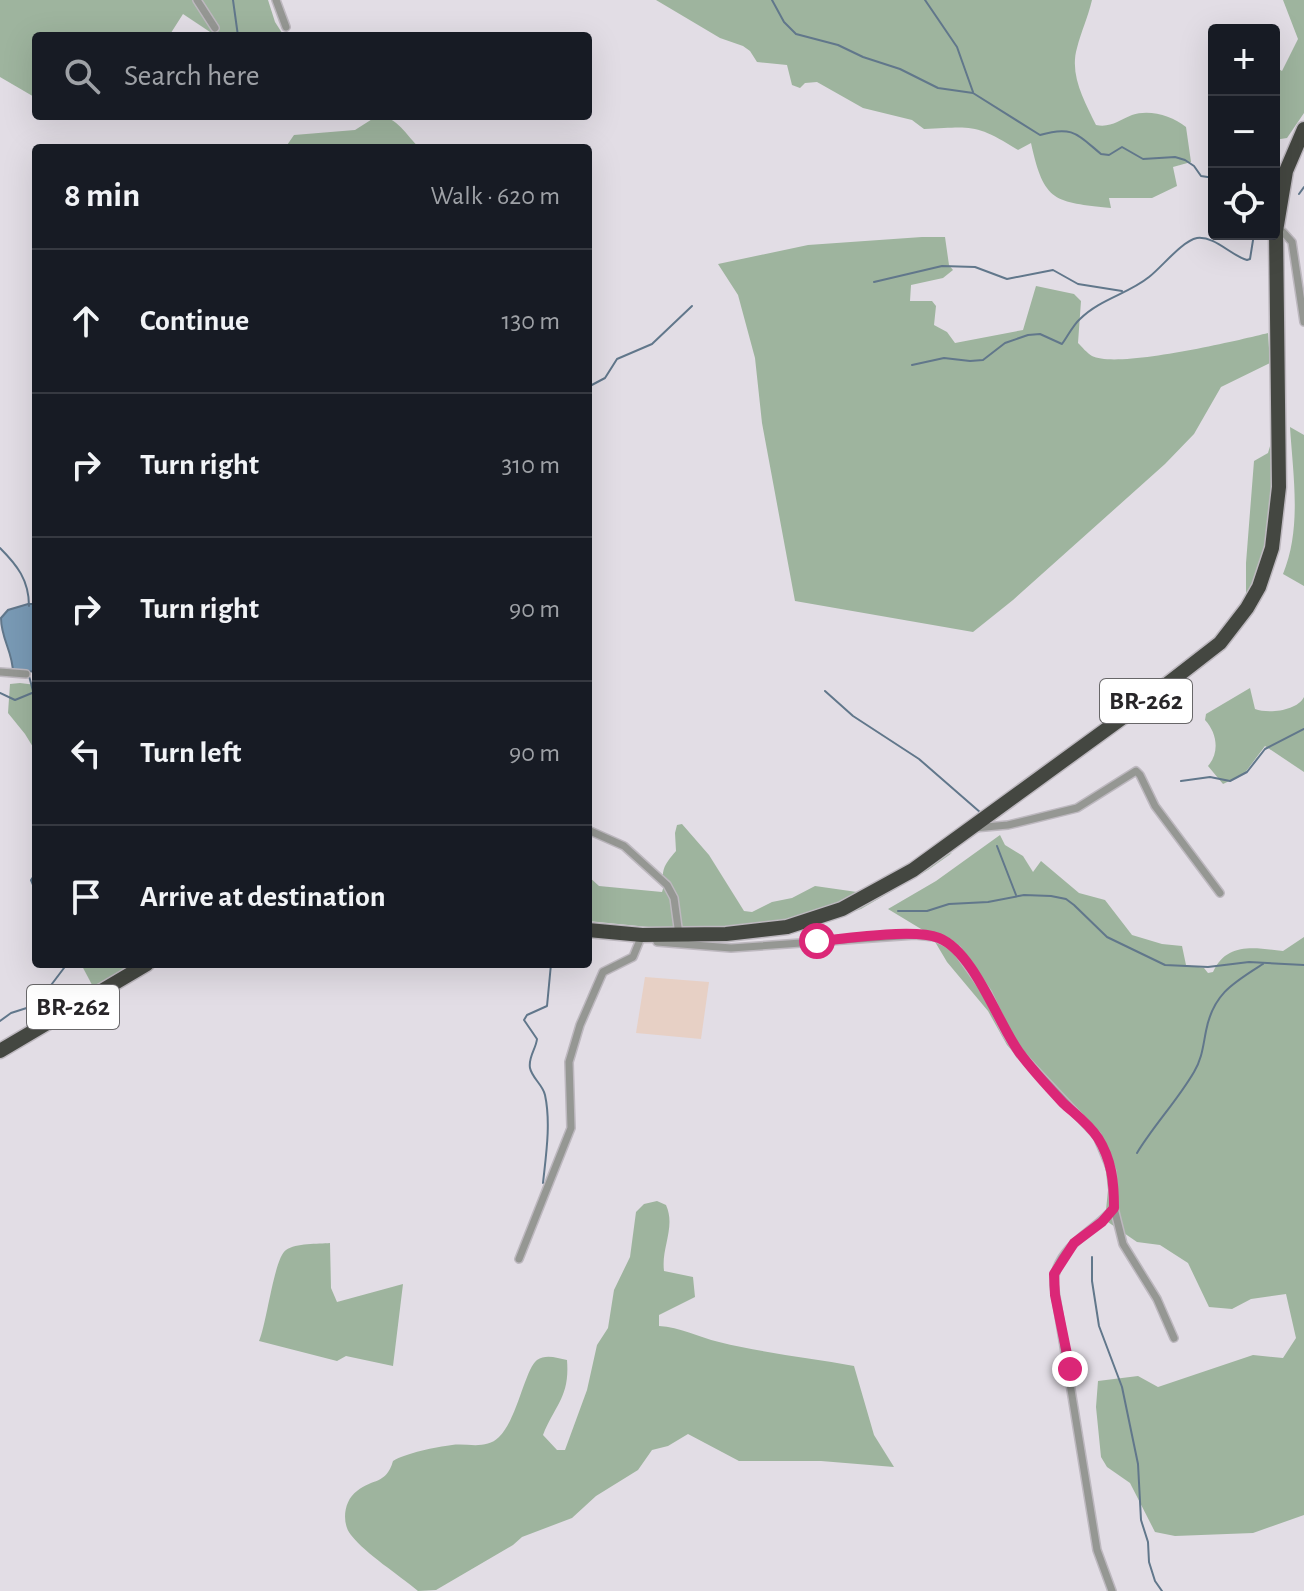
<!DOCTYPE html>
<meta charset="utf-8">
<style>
body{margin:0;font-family:"Alegreya Sans",sans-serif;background:#20242c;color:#f1f3f6}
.controls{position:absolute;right:24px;top:24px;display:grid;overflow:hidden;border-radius:8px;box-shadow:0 8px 32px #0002}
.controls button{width:72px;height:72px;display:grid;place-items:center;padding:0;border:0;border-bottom:2px solid #363941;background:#171b24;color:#f1f3f6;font:40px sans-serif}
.stop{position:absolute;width:24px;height:24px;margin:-18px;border:6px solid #db2777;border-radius:50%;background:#fff}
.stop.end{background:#db2777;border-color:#fff;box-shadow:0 2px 8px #0008}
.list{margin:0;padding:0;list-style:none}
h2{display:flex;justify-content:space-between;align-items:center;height:104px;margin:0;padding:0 32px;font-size:34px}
h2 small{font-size:26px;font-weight:400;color:#9ea1a6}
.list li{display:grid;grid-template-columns:52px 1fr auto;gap:24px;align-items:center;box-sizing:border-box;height:144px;padding:0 32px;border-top:2px solid #363941}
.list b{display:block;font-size:30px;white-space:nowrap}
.list em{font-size:26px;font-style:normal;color:#9ea1a6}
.icon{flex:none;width:44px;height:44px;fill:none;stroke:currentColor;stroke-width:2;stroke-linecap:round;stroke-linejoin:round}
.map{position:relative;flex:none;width:1304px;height:1591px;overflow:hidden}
.search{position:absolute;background:#171b24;box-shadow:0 8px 32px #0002;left:32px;top:32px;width:560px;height:88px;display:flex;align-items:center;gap:20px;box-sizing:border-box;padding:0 28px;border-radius:8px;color:#9ea1a6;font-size:30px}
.panel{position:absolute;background:#171b24;box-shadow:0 8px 32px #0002;left:32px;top:144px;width:560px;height:824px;border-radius:8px}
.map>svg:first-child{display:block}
.industrial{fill:#e7d0c5}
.green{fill:#9eb49e}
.water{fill:#799ab5;stroke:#61778b;stroke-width:2}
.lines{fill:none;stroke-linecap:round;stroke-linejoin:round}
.stream{stroke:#61778b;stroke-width:2}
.street-casing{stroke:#bdb8bf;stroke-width:10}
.highway-casing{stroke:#bdb8bf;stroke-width:17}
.street{stroke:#959793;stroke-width:7}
.highway{stroke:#444741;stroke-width:14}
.route{stroke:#db2777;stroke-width:10}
.labels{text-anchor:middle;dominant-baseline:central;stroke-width:7;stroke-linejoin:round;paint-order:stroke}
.shield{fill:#fff;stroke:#686769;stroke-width:2}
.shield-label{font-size:26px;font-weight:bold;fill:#282629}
</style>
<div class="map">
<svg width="1304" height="1591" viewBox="0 0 1304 1591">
<rect width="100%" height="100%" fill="#e2dde5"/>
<!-- industrial -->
<path class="industrial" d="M645,977l64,5 -8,57 -65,-6z"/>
<!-- green -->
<g class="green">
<path d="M0,0h268l7,22 9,14h-68l-33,-22 -14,22h-133v62l-36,-21z"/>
<path d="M656,0h436c-4,17 -11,32 -15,48 -8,27 8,54 19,77 15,3 23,-5 36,-10 18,-6 40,1 54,12l5,35 -18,5 4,19 -25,12h-43l2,10c-56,-6 -67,-5 -80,-65l-13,7c-43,-27 -46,-23 -94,-21l-12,-9 -49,-12 -46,-26 -12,1 -5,5 -8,-3 -5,-20 -30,-3 -7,-11 -7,-5 -23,-8z"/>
<path d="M1283,0h21v113l-17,25 -13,2v-74l8,5 16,-32z"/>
<path d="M377,116c21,0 29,20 43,32h-135l9,-13 61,-5z"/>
<path d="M922,237h23l4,28 4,5 -10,8 -32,7 -1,16h22l4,5 -2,19 13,7 8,11 68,-13 13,-44 38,8 7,7 -3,42c4,4 9,10 14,13 25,13 144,-15 176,-23l2,30 -49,24 -27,47 -29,30 -152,136 -40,32 -178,-31 -33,-178 -7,-65 -17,-63 -20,-31 90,-19z"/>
<path d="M1276,426l3,113 -33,59v-35l8,-102 14,-8z"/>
<path d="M1290,427l14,8v151l-21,-12c19,-46 10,-99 7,-147z"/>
<path d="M20,683l16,2v67l-11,-18 -17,-21 2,-29z"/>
<path d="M1250,688l5,21c13,5 42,2 49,-12v75l-39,-26 -21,28 -21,10 -15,-18c12,-14 9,-33 -3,-46l1,-6z"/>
<path d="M682,824l27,31 35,56 8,1 20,-10 20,-4 23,-12 42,6 11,-2 67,-32 17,-5 -24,17 -67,39 -40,14 -102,11 -131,-13v-45l11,10 63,6c3,-7 0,-11 1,-19 1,-9 8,-16 13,-22l-1,-18 2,-8z"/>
<path d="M1000,835l5,10 18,11 10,16 8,-11 38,32 26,7 27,35 30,9 20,2 4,19 18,3 4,5 5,-1c14,-31 43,-24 70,-21l21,-14v578l-51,18 -78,3 -20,-4 -25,-49 -23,-16 -6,-10 -5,-50 2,-26 40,-5 20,11 95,-32 30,3 13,-20 -10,-44 -35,5 -19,10 -23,-2 -21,-44 -28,-18 -23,-3 -32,-22 3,-30 -2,-18 -6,-24 -11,-16 -34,-32 -48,-55 -19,-34 -41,-49 -16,-27 -43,-26 48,-28z"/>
<path d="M81,964h81l-63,34z"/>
<path d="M657,1201l9,4c10,22 -5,43 -2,66l29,6 2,20 -36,18v11c21,1 39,11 60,16 44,11 91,16 135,24l20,69 20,32 -73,-6h-82l-51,-27 -20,12 -16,4 -14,20 -42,26 -24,22 -50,19 -9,8 -77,45 -18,1c-20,-17 -51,-36 -67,-56 -10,-12 -7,-35 6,-44 16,-13 29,-6 36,-30 13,-8 43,-14 59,-16 16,-2 34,5 47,-8 18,-17 26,-68 38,-77 9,-6 20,-2 30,0 3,37 -12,45 -24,75l14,15h8l22,-60 10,-45 11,-17 6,-38 16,-33 6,-45 8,-8z"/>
<path d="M330,1243l1,45 6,14 66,-18 -10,82 -47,-10 -9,5 -78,-20c8,-18 15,-83 27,-91 10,-7 32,-6 44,-7z"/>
</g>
<!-- water -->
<path class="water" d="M28,604h8v67l-23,2c0,-21 -12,-34 -12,-55l7,-8z"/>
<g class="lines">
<!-- stream -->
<g class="stream">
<path d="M233,0l5,36"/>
<path d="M772,0l12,22 12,12 42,11 25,12 37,12 38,19 35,5 67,42c33,-10 38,0 61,19l8,1 13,-8 21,12 32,-2 10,3 9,6 7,10 13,2"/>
<path d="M925,0l32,47 16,45"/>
<path d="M1299,194l5,-7"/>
<path d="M874,282l68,-16 33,1 32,12 46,-9 25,14 44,7"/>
<path d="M912,365l32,-7 26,3 13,-1 22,-17 23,-8 12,-1 22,10c6,-8 11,-19 18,-25 20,-20 48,-25 69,-42 13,-10 33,-36 48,-39 18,-2 33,17 50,22l3,-1 4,-25"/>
<path d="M588,387l17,-9 12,-19 35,-15 40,-38"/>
<path d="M0,548c17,17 29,32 29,58"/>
<path d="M29,676l7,26"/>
<path d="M825,691l28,25 66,43 62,54"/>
<path d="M0,693l15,7 17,-7"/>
<path d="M1181,781l29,-4 20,4 17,-9 18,-23 39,-20"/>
<path d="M997,846l19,49"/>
<path d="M36,873l-5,7 5,12"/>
<path d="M898,911h29l22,-7 39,-2 36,-7 27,1 15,3 8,6 33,32 58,28 43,2 41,-5 55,3"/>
<path d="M0,1021l11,-8 25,-8 31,-41"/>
<path d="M1137,1153c17,-28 40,-52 57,-81 8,-13 9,-26 12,-41 7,-37 27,-48 57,-67"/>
<path d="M543,1183c3,-28 8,-60 2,-88 -2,-10 -13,-17 -15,-27 -2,-11 6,-19 7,-29l-13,-19 3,-5 20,-9 4,-42"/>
<path d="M1092,1257v24l7,45 23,61 16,77 3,56 7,22 1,20 6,19 7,10"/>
</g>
<defs>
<g id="street">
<path d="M197,0l18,28"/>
<path d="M276,0l10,27"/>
<path d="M1276,231l7,1 9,10 12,80"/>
<path d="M0,672l26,2"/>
<path d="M974,828l34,-3 69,-17 59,-37 4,4 15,31 65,87"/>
<path d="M588,830l36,16 43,39 7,13 5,37"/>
<path d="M655,935l2,7 74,6 184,-13 20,2 13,6 9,7 31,44 18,39 14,21 77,82 15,36 2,36c-21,25 -60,39 -60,77l43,265 15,41"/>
<path d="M1114,1208l9,36 34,55 17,39"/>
<path d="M519,1259l52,-131 -2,-66 11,-37 23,-53 30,-15 9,-22"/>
</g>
<g id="highway">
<path d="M588,930l54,5 84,-1 61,-7 55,-18 71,-39 231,-168 76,-59 27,-35 12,-21 13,-39 7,-61 -3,-256 10,-60 18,-42"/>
<path d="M0,1051l147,-87"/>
</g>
</defs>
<!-- street casing -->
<use href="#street" class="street-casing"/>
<!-- highway casing -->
<use href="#highway" class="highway-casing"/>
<!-- street -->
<use href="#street" class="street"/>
<!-- highway -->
<use href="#highway" class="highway"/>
</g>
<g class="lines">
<!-- route -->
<path class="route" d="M817,941c30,-2 96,-13 122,-3 35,14 59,85 80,114 13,18 29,35 44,51 12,11 26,21 35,35 14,22 16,45 16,70l-12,14 -28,21 -20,31 1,21 15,74"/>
</g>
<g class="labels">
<!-- shield labels -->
<g class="shield">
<rect x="1100" y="679" width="92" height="44" rx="6"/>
<rect x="27" y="985" width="92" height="44" rx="6"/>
</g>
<g class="shield-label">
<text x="1146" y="701">BR-262</text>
<text x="73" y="1007">BR-262</text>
</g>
</g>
</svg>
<div class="controls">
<button>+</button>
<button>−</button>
<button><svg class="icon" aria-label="locate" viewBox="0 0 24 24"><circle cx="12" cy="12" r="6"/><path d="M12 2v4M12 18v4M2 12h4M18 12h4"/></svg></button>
</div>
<div class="stop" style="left:817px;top:941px"></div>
<div class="stop end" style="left:1070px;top:1369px"></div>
<div class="search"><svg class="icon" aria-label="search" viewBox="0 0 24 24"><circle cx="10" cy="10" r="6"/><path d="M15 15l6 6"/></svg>Search here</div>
<section class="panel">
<h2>8 min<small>Walk · 620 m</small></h2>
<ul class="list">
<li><svg class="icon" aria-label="ahead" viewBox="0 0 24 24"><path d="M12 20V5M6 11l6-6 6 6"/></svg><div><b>Continue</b></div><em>130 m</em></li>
<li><svg class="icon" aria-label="right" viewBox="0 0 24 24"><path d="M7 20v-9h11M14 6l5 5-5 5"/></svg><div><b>Turn right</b></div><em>310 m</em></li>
<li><svg class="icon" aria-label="right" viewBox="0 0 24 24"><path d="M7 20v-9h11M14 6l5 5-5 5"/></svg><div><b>Turn right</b></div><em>90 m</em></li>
<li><svg class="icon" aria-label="left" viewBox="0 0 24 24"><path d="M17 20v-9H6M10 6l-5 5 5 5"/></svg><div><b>Turn left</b></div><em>90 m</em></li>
<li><svg class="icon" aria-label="arrive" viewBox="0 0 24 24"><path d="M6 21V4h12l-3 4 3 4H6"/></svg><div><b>Arrive at destination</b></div></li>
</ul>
</section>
</div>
